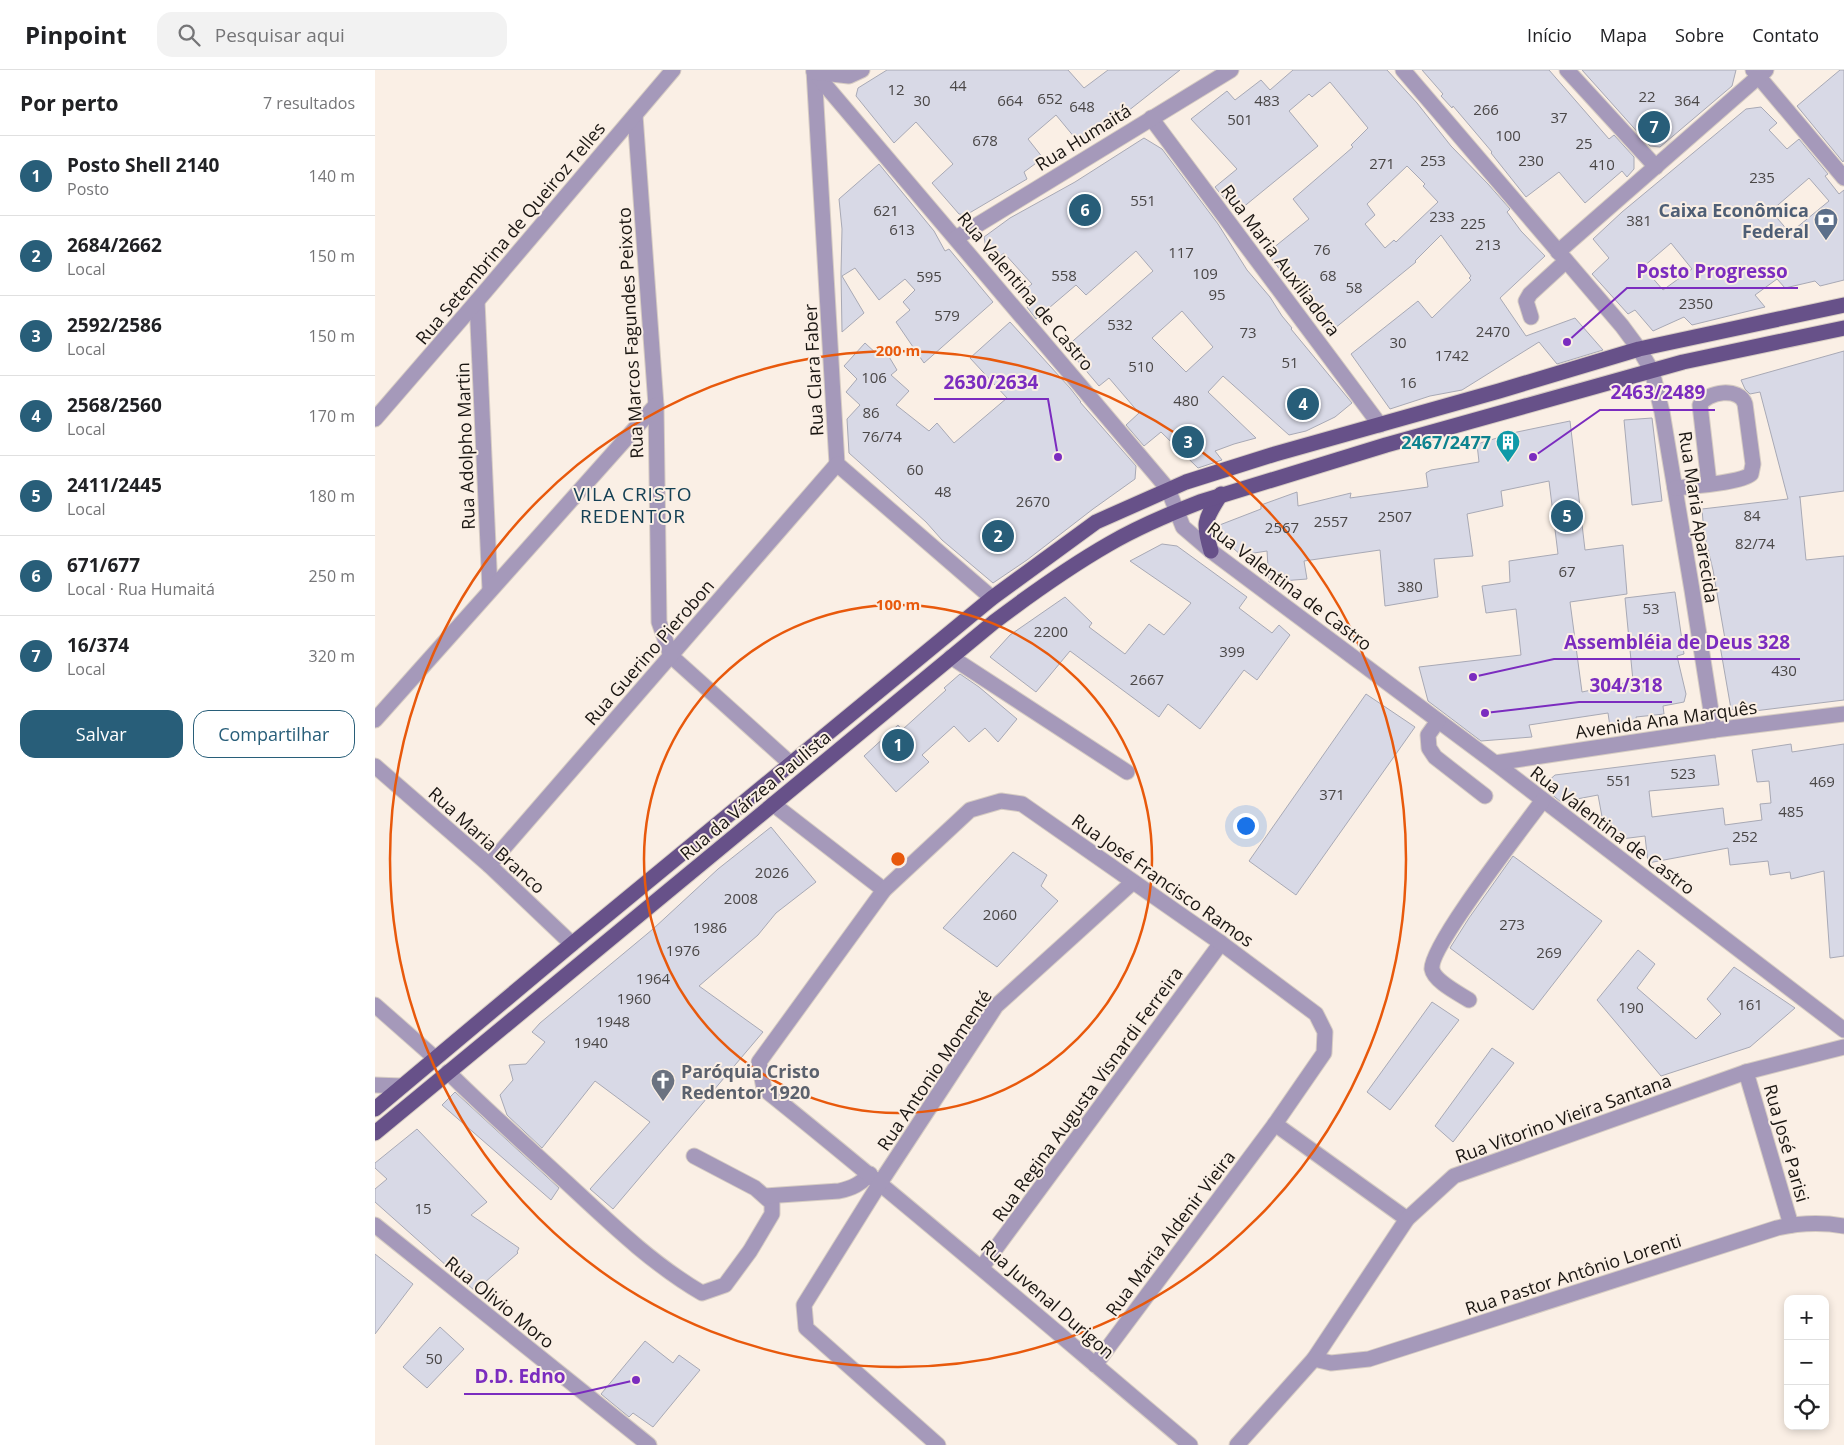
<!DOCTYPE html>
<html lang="pt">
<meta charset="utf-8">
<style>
body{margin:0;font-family:"Open Sans",sans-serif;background:#f2f2f2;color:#202124}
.controls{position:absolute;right:15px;bottom:15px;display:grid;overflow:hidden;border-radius:10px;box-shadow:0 2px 8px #0003}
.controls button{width:45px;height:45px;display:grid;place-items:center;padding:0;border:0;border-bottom:1px solid #e0e0e0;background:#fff;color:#202124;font:25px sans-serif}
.you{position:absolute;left:870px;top:755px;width:18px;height:18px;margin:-12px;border:4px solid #fff;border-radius:50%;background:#1a73e8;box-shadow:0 0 0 8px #1a73e833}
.badge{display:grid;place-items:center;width:32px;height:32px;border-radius:50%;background:#285e79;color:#fff;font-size:16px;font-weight:700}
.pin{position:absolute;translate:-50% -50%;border:2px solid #fff;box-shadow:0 1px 5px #0006}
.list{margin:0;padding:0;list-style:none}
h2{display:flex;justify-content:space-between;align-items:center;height:65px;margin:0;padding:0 20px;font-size:21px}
h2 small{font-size:16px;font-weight:400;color:#757577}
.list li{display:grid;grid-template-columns:32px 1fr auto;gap:15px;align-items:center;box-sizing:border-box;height:80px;padding:0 20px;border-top:1px solid #e0e0e0}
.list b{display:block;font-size:19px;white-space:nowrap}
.list p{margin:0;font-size:16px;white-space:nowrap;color:#757577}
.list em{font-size:16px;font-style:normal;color:#757577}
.actions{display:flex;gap:10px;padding:15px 20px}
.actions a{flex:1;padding:11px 0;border:1px solid #285e79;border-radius:15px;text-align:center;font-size:18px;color:#285e79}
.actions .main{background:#285e79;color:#fff}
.icon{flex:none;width:28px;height:28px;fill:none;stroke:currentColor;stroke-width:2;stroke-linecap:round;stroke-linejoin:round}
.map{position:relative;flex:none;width:1469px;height:1375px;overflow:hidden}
header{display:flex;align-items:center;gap:30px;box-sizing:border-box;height:70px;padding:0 25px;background:#fff;border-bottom:1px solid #e0e0e0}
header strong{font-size:24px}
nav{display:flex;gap:28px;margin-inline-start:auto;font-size:18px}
.search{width:350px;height:45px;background:#f2f2f2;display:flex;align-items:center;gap:12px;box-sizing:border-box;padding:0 18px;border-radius:15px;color:#757577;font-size:19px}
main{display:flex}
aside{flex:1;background:#fff}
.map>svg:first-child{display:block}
.building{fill:#d8d9e6;stroke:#a8a9b5;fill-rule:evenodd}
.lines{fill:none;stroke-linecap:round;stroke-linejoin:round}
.minor-casing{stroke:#d6ccc3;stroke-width:17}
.major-casing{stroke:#d6ccc3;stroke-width:17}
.minor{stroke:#a599ba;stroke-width:15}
.major{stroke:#675189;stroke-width:15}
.ring{fill:none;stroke:#e8590c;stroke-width:2.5}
.labels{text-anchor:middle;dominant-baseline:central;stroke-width:4;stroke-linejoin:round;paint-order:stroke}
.number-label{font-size:15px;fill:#4a4747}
.street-label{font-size:18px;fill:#1a1612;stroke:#faefe5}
.service-label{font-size:18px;font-weight:bold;fill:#4e5e75;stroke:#faefe5;text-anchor:end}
.culture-label{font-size:18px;font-weight:bold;fill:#0d838f;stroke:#faefe5;text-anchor:end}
.worship-label{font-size:18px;font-weight:bold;fill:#5b616d;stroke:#faefe5;text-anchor:start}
.neighbourhood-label{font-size:19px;letter-spacing:1px;fill:#144055;stroke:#faefe5}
.centre{fill:#e8590c;stroke:#faefe5;stroke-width:2.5}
.ring-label{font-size:15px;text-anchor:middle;font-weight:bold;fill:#e8590c;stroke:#faefe5;stroke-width:4;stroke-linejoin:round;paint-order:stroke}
.leader{fill:none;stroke:#7b2cbf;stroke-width:2}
.callout-dot{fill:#7b2cbf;stroke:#faefe5;stroke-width:2}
.callout-label{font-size:19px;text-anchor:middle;font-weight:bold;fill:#7b2cbf;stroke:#faefe5;stroke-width:4;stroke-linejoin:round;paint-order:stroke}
</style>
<header>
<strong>Pinpoint</strong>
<div class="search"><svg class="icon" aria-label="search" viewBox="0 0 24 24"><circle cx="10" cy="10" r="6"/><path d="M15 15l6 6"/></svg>Pesquisar aqui</div>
<nav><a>Início</a><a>Mapa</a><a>Sobre</a><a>Contato</a></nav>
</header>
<main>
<aside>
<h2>Por perto<small>7 resultados</small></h2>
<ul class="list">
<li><span class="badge">1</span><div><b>Posto Shell 2140</b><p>Posto</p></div><em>140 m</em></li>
<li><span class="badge">2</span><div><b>2684/2662</b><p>Local</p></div><em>150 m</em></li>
<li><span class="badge">3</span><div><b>2592/2586</b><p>Local</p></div><em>150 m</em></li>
<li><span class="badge">4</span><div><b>2568/2560</b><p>Local</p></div><em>170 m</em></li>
<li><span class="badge">5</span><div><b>2411/2445</b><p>Local</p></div><em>180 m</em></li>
<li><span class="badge">6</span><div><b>671/677</b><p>Local · Rua Humaitá</p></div><em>250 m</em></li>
<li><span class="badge">7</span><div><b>16/374</b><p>Local</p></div><em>320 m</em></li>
</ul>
<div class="actions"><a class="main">Salvar</a><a>Compartilhar</a></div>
</aside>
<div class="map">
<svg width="1469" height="1375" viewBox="0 0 1469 1375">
<rect width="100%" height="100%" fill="#faefe5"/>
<!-- building -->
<g class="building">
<path d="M512,0h181l16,18 24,-18h72l-85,67 -15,7 -24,-29 -28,24 15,19 -19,14 3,7 -61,36 -7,-1 -27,-31 21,-19 -37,-42 -22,21 -38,-47 2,-8z"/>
<path d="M918,0h94l30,33 34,43 37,38 22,25 -3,3 14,19 24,25 -45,42 26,38 49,-18 28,32 -46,14 -18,-22 -77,48 -32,6 -40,13 -39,-55 67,-53 14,17 39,-38 -2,-2 2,-2 -30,-41 -26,26 1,1 -87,71 -62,-80 42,-34 -16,-20 60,-52 -2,-2 17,-17 -38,-46 -18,15 -3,-3 -20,17 29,35 -82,67 -21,-26 22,-18 -46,-50 36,-28 8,9 26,-20 9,10zM1032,96l18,18 -2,2 15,16 -42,40 -2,-2 -9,8 -20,-24 10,-9 -8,-11z"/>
<path d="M1047,0h127l60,69 5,-4 20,22v12l-7,8 -5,-6 -37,32 -26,-31 -33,25 -35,-44 1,-1 -39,-46 -1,2 -11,-12 2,-2z"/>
<path d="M1207,0h154l-4,16 -72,61 -10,-1z"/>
<path d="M1465,0h4v90l-1,2 -46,-56z"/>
<path d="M1386,37l16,16 -8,7 18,19 12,-10 29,35 -3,2 14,18 5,-4v90l-24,6 -5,-5 -30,7 -8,-9 -22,16 10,12 -73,18 -8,-8 -31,14 -18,-21 -7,4 -36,-40 17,-16 -16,-19 29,-27 124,-103zM1434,108l20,23 -39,32 -19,-22zM1296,173l21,26 -29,21 -20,-23z"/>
<path d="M769,68l18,11 56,75 29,46 23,27 12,19 10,12 -1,1 61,74 -17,14 -29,14 -17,4 -66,-59 -15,16 48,46 -22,6 -19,7 7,9 -24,8 -37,-36 -17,14 -18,-21 13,-12 -30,-35 -10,8 -33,-39 87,-76 -17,-20 -50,44 -10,-10 -40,34 -9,-12 3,-3 -9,-11 11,-9 -28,-31 -11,9 -6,-8 -3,-17 26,-19 65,-36zM807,241l31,36 -27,25 -34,-34z"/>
<path d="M504,94l55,67 11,20 4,-2 44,53 -69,61 -28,-41 14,-12 -7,-8 12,-12 -10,-11 -26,21 -24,-32 -13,8 22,37 -22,19 -1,-59 1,-44 -3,-30z"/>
<path d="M635,252l60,66 11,14h-1l56,64 -1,13 -42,30 -66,51 -34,23 -51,-43 -16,-18 -77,-69 -2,-34 13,-14 -14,-13 11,-13 -13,-13 21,-23 14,13 6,-6 12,20 -6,5 18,16 -13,14 33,26 8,-8 17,20 53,-45 -37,-40z"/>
<path d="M1469,281v140l-45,6h1l6,63 38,-4v144l-98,12 -15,-3 -12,-69 6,-1 -12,-69 -9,-37 -2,-24 86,-10 -28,-107 -10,2 -5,-5 -4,-9z"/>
<path d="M1277,348l10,83 -30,4 -8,-85z"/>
<path d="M1195,351l15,129 38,-5 4,49 -57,8 12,90 51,-11 -8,-83 50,-6 9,62 -7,2 9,38 -2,8 -21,4 1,8 -28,3 1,6 -27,4 -2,-14 -79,12 3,12 -51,4 -53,-40 -9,-34 102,-12 -5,-46 -30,4 -4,-27 28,-4 -1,-21 49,-7 -9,-73 -48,10 2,15 -36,8 6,42 -39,3 4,38 -53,9 -5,-56 -76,11 3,18 -38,3 -2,-31 -26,4 -22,-19 -2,-10 44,-17v-4l36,-13 1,14 53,-13 -1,5 78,-11 -2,-14 5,-3 48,-8 -2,-18 40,-12z"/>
<path d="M787,474l15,2 70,51 -8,11 33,25 7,-8 11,10 -33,45 -13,-10 -44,59 -32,-25 -9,13 -89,-66 -34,41 -46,-35 20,-22 55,-38 27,26 -3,4 36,27 24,-30 15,11 27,-32 -61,-42z"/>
<path d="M585,604l19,13 38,32 -19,23 -13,-14 -16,14 -15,-16 -32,29 7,7 -33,30 -32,-36 34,-31 4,5 44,-40 -2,-2z"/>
<path d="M991,624l49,33 -119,168 -47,-34z"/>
<path d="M1416,674l1,8 52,-8v212l-14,2 -6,-87 -33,8 -1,-7 -20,3 -2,-14 -38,4 -2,-17 -80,15 -3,-27 -32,4 -2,-19 -8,1 -5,-27 -37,7 -11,-9 -4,-10 9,-8 160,-20 4,30 -70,6 3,26 71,-9 2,17 37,-5 -2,-16 11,-1 -2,-22 -12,1 -5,-32z"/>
<path d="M396,757l45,55 -40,31 -18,22 -59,51 64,46 -150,177 -23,-20 60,-67 -55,-41 -53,67 -35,-33 -7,-20 13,-15 -4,-15 17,-1 19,-22 -13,-10 8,-9 113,-94 65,-60z"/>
<path d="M638,782l34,23 -6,11 17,15 -61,66 -54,-39z"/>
<path d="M1138,786l89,65 -69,89 -83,-62 19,-30z"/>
<path d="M1263,880l17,14 -18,24 59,51 25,-25 -14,-15 27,-32 61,41 -45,39 -89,29 -64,-76z"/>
<path d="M1057,932l27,18 -69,90 -23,-18z"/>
<path d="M1117,978l22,15 -61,79 -18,-16z"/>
<path d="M80,1022l104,96 -8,12 -109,-95z"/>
<path d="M42,1059l70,73 -16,13 48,33 -2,4 1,1 -43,38 -100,-89v-13l12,-10 -12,-11v-5z"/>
<path d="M0,1184l38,30 -38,50z"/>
<path d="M65,1257l24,22 -37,39 -24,-21z"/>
<path d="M270,1271l28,22 6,-8 21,15 -47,57 -20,-14 -4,4 -28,-23z"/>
</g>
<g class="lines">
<defs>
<g id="minor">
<path d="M439,0l23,394 155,134"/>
<path d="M1028,0l219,256 17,23 13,22 10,41 30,178 22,140"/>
<path d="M1192,0l89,97"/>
<path d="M1378,0l91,108"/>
<path d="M439,2l354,417 15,38 28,24 284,212 349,267"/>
<path d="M439,2l35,4 13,-6"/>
<path d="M260,45l21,290 3,217 12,34 120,108"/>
<path d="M776,48l229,307"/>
<path d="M581,168l275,-168"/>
<path d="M1183,182l208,-182"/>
<path d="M102,231l13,289"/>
<path d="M1156,247l-5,-16 4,-7 36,-33"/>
<path d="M0,349l102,-118 196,-231"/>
<path d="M1300,418c16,-2 66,-5 76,-14l2,-10 -8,-60c-5,-17 -38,-13 -45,1l9,78"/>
<path d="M576,587l176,115"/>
<path d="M0,650l281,-315"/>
<path d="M1063,651l-10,14 1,13 6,9 50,39"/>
<path d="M1120,693l219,-33 130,-16"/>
<path d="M0,696l114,99 83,79"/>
<path d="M398,734l111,86"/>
<path d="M114,795l348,-401"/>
<path d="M1094,930c-11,-7 -35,-19 -37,-31 -3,-22 93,-144 111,-169"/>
<path d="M0,935l60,53"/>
<path d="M73,1002c38,38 79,74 118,110 42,39 86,82 136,111l23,-8 25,-34 22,-37v-11l-17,-15 -61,-32"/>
<path d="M1371,1002l45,153"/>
<path d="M0,1015l27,1"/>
<path d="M900,1054l132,95"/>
<path d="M390,1126l74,-5c14,-3 21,-7 31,-17"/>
<path d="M0,1155l274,220"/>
<path d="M607,1197l239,-324"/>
<path d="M939,1289l17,4 38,-4 408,-131c22,-5 44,-6 67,-2"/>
<path d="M720,1295l180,-241 49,-71 1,-21 -9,-18 -95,-71 -199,-139 -21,-3 -31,9 -86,80 -125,172 5,27c145,116 285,237 426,356"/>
<path d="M563,1375l-132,-117 -2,-23 76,-122 116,-177 137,-124"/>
<path d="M862,1375l77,-86 93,-140 47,-43 292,-104 98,-25"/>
</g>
<g id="major">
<path d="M836,481c-9,-30 -6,-31 10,-57"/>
<path d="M0,1039l197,-165 420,-346 104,-76 90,-40 89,-28 224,-63 140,-42 205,-44"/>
<path d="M0,1063l619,-511c37,-28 75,-55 115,-78 29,-17 60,-30 91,-42l186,-57 297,-83 161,-34"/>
</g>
</defs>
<!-- minor casing -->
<use href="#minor" class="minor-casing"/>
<!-- major casing -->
<use href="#major" class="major-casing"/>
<!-- minor -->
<use href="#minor" class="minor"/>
<!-- major -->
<use href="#major" class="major"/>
</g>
<!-- distance rings -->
<g class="ring">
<circle cx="523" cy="789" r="254"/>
<circle cx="523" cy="789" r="508"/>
</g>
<!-- icons -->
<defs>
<symbol id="bank-pin" viewBox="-11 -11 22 30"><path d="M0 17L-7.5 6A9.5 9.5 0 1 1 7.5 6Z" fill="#5c6f8a" stroke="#faefe5"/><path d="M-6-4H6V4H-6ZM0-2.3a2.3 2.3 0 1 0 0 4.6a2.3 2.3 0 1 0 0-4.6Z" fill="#fff"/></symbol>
<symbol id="building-pin" viewBox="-11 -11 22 30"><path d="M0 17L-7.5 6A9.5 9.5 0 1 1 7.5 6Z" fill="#0f9aa8" stroke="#faefe5"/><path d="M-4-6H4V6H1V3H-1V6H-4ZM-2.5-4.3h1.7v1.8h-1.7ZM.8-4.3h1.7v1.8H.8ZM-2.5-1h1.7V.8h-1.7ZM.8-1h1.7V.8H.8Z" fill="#fff"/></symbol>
<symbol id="church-pin" viewBox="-11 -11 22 30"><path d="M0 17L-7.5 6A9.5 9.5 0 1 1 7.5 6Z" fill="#6b7280" stroke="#faefe5"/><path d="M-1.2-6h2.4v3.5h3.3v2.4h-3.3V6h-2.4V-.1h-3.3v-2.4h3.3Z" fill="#fff"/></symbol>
</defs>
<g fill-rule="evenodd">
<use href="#bank-pin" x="1437" y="136" width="28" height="38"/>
<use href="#building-pin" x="1119" y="358" width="28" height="38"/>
<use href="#church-pin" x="274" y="997" width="28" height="38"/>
</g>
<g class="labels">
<!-- number labels -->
<g class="number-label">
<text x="583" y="15">44</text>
<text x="521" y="19">12</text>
<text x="1272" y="26">22</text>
<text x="675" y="28">652</text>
<text x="547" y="30">30</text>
<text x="635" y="30">664</text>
<text x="892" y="30">483</text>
<text x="1312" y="30">364</text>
<text x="707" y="36">648</text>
<text x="1111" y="39">266</text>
<text x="1184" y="47">37</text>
<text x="865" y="49">501</text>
<text x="1133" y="65">100</text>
<text x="610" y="70">678</text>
<text x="1209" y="73">25</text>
<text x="1058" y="90">253</text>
<text x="1156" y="90">230</text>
<text x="1007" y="93">271</text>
<text x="1227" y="94">410</text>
<text x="1387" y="107">235</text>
<text x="768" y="130">551</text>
<text x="511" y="140">621</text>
<text x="1067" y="146">233</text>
<text x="1264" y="150">381</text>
<text x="1098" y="153">225</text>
<text x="527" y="159">613</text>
<text x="1113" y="174">213</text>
<text x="947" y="179">76</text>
<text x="806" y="182">117</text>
<text x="830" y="203">109</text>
<text x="689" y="205">558</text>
<text x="953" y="205">68</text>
<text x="554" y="206">595</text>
<text x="979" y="217">58</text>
<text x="842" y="224">95</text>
<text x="1321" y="233">2350</text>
<text x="572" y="245">579</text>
<text x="745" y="254">532</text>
<text x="1118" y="261">2470</text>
<text x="873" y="262">73</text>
<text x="1023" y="272">30</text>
<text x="1077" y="285">1742</text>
<text x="915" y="292">51</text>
<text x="766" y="296">510</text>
<text x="499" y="307">106</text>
<text x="1033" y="312">16</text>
<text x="811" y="330">480</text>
<text x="496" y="342">86</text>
<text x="507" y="366">76/74</text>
<text x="540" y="399">60</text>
<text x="568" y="421">48</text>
<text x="658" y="431">2670</text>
<text x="1377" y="445">84</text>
<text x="1020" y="446">2507</text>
<text x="956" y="451">2557</text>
<text x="907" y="457">2567</text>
<text x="1380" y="473">82/74</text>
<text x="1192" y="501">67</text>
<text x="1035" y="516">380</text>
<text x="1276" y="538">53</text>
<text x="676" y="561">2200</text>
<text x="857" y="581">399</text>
<text x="1409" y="600">430</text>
<text x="772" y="609">2667</text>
<text x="1308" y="703">523</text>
<text x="1244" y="710">551</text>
<text x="1447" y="711">469</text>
<text x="957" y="724">371</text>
<text x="1416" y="741">485</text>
<text x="1370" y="766">252</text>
<text x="397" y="802">2026</text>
<text x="366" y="828">2008</text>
<text x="625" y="844">2060</text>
<text x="1137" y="854">273</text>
<text x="335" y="857">1986</text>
<text x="308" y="880">1976</text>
<text x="1174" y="882">269</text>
<text x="278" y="908">1964</text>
<text x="259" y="928">1960</text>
<text x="1375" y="934">161</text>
<text x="1256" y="937">190</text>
<text x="238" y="951">1948</text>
<text x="216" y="972">1940</text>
<text x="48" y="1138">15</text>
<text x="59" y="1288">50</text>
</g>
<!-- street labels -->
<g class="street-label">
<text transform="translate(708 67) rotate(-32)">Rua Humaitá</text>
<text transform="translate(135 163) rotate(-50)">Rua Setembrina de Queiroz Telles</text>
<text transform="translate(906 190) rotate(53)">Rua Maria Auxiliadora</text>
<text transform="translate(651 221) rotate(50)">Rua Valentina de Castro</text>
<text transform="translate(255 263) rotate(-93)">Rua Marcos Fagundes Peixoto</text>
<text transform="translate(438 300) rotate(-93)">Rua Clara Faber</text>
<text transform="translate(90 376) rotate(-92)">Rua Adolpho Martin</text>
<text transform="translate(1324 447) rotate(81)">Rua Maria Aparecida</text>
<text transform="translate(915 516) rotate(37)">Rua Valentina de Castro</text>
<text transform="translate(274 582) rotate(-49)">Rua Guerino Pierobon</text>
<text transform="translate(1291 649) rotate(-8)">Avenida Ana Marquês</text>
<text transform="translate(380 725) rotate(-40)">Rua da Várzea Paulista</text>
<text transform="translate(1238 760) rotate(37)">Rua Valentina de Castro</text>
<text transform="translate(112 770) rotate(42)">Rua Maria Branco</text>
<text transform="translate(788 810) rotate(35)">Rua José Francisco Ramos</text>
<text transform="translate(559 1000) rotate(-56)">Rua Antonio Momenté</text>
<text transform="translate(712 1024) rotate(-54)">Rua Regina Augusta Visnardi Ferreira</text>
<text transform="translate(1188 1048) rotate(-20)">Rua Vitorino Vieira Santana</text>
<text transform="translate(1412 1073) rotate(74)">Rua José Parisi</text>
<text transform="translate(795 1163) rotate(-53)">Rua Maria Aldenir Vieira</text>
<text transform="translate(1198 1204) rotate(-18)">Rua Pastor Antônio Lorenti</text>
<text transform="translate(673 1229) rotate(41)">Rua Juvenal Durigon</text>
<text transform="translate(125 1232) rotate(39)">Rua Olivio Moro</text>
</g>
<!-- service labels -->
<g class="service-label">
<text x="1434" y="140">Caixa Econômica<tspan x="1434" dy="21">Federal</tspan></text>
</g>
<!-- culture labels -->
<g class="culture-label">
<text x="1116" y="372">2467/2477</text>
</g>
<!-- worship labels -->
<g class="worship-label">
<text x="306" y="1001">Paróquia Cristo<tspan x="306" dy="21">Redentor 1920</tspan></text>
</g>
<!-- neighbourhood labels -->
<g class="neighbourhood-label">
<text x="258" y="424">VILA CRISTO<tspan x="258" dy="22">REDENTOR</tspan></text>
</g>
</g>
<circle cx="523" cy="789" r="8" class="centre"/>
<g class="ring-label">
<text x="523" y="286">200 m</text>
<text x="523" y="540">100 m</text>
</g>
<!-- callouts -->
<path class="leader" d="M1192 272L1252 218H1423M683 387L673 329H559M1158 387L1225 340H1340M1098 607L1179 589H1425M1110 643L1204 632H1297M261 1310L200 1324H89"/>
<g class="callout-dot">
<circle cx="1192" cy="272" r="5"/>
<circle cx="683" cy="387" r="5"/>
<circle cx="1158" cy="387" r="5"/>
<circle cx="1098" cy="607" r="5"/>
<circle cx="1110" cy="643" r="5"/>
<circle cx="261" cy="1310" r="5"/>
</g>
<g class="callout-label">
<text x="1337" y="208">Posto Progresso</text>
<text x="616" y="319">2630/2634</text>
<text x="1283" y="329">2463/2489</text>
<text x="1302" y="579">Assembléia de Deus 328</text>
<text x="1251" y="622">304/318</text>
<text x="145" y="1313">D.D. Edno</text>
</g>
</svg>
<div class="controls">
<button>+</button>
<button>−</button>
<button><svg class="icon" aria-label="locate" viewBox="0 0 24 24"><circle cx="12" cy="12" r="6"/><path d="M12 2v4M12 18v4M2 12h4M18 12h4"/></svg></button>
</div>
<div class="you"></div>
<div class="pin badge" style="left:523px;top:675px">1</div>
<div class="pin badge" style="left:623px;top:466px">2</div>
<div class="pin badge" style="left:813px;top:372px">3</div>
<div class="pin badge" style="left:928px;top:334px">4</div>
<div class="pin badge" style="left:1192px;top:446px">5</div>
<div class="pin badge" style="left:710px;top:140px">6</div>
<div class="pin badge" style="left:1279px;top:57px">7</div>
</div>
</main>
